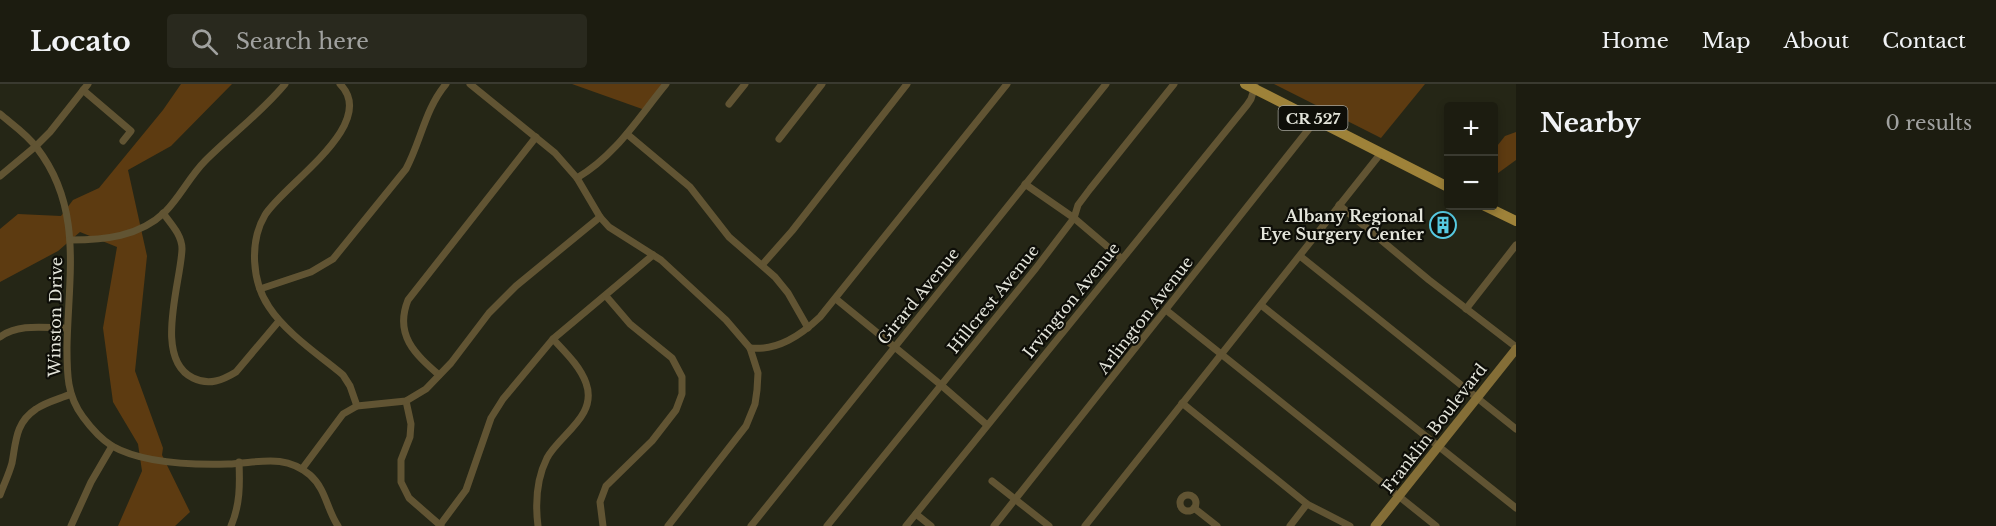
<!DOCTYPE html>
<meta charset="utf-8">
<style>
body{margin:0;font-family:"Libre Baskerville",serif;background:#29291e;color:#f1f3f6}
.controls{position:absolute;right:18px;top:18px;display:grid;overflow:hidden;border-radius:6px;box-shadow:0 3px 9px #0003}
.controls button{width:54px;height:54px;display:grid;place-items:center;padding:0;border:0;border-bottom:2px solid #3a3a30;background:#1c1c10;color:#f1f3f6;font:30px sans-serif}
.list{margin:0;padding:0;list-style:none}
h2{display:flex;justify-content:space-between;align-items:center;height:78px;margin:0;padding:0 24px;font-size:26px}
h2 small{font-size:20px;font-weight:400;color:#a0a19f}
.icon{flex:none;width:33px;height:33px;fill:none;stroke:currentColor;stroke-width:2;stroke-linecap:round;stroke-linejoin:round}
.map{position:relative;flex:none;width:1516px;height:442px;overflow:hidden}
header{display:flex;align-items:center;gap:36px;box-sizing:border-box;height:84px;padding:0 30px;background:#1c1c10;border-bottom:2px solid #3a3a30}
header strong{font-size:28px}
nav{display:flex;gap:33px;margin-inline-start:auto;font-size:21px}
.search{width:420px;height:54px;background:#29291e;display:flex;align-items:center;gap:15px;box-sizing:border-box;padding:0 21px;border-radius:6px;color:#a0a19f;font-size:22px}
main{display:flex}
aside{flex:1;background:#1c1c10}
.map>svg:first-child{display:block}
.green{fill:#5d3b11}
.lines{fill:none;stroke-linecap:round;stroke-linejoin:round}
.street{stroke:#615433;stroke-width:7}
.secondary{stroke:#846e37;stroke-width:9}
.primary{stroke:#9e8239;stroke-width:10}
.labels{text-anchor:middle;dominant-baseline:central;stroke-width:4.5;stroke-linejoin:round;paint-order:stroke}
.shield{fill:#0e0e08;stroke:#a4a49c;stroke-width:1.5}
.shield-label{font-size:15px;font-weight:bold;fill:#e4e5db}
.poi-label{font-size:16px;font-weight:bold;fill:#e4e5db;stroke:#0e0e08;text-anchor:end}
.street-label{font-size:16px;fill:#e4e5db;stroke:#0e0e08}
</style>
<header>
<strong>Locato</strong>
<div class="search"><svg class="icon" aria-label="search" viewBox="0 0 24 24"><circle cx="10" cy="10" r="6"/><path d="M15 15l6 6"/></svg>Search here</div>
<nav><a>Home</a><a>Map</a><a>About</a><a>Contact</a></nav>
</header>
<main>
<div class="map">
<svg width="1516" height="442" viewBox="0 0 1516 442">
<rect width="100%" height="100%" fill="#252616"/>
<!-- green -->
<g class="green">
<path d="M181,0h51l-61,62 -43,24 19,86 -12,115 28,77 -1,7 28,57 -15,14h-57l24,-55 -4,-27 -25,-42 -10,-74 14,-81 -37,-15 -22,19 -58,31v-53l18,-15 43,2 12,-16 26,-12 64,-78z"/>
<path d="M572,0h94l-21,26z"/>
<path d="M1274,0h151l-44,54z"/>
<path d="M1516,48v28l-22,16v-26l11,-14z"/>
</g>
<g class="lines">
<!-- street -->
<g class="street">
<path d="M340,0c40,40 -57,101 -75,131 -16,27 -13,67 4,92 17,26 50,48 74,68l7,11 7,20"/>
<path d="M470,0l85,69 22,25 23,39 9,10 52,33 65,60 24,28 8,25 -1,17 -2,14 -9,22 -78,100"/>
<path d="M83,6l48,41 -8,10"/>
<path d="M729,20l16,-20"/>
<path d="M0,30c13,11 27,20 37,34 47,61 31,129 30,200 0,26 0,48 16,69 8,11 18,22 29,29 30,17 81,19 116,18 30,-1 56,-11 82,11 16,14 17,35 28,51"/>
<path d="M627,50l63,53 39,50 46,40 13,16 20,35"/>
<path d="M779,55l43,-55"/>
<path d="M0,92l36,-30 14,-14 38,-48"/>
<path d="M577,94c39,-23 61,-60 89,-94"/>
<path d="M1025,100l49,34 48,41"/>
<path d="M1339,121l90,75 87,67"/>
<path d="M163,129c8,11 19,22 19,36 -1,33 -29,110 11,129 16,8 30,2 43,-6l43,-51"/>
<path d="M70,156c34,0 69,-3 95,-28 15,-15 25,-36 40,-51 26,-26 57,-49 80,-77"/>
<path d="M1300,172l216,173"/>
<path d="M762,181l30,-34 115,-147"/>
<path d="M260,205l51,-17 22,-13 73,-90c15,-28 19,-60 40,-85"/>
<path d="M836,215l105,86 46,40"/>
<path d="M1261,221l255,203"/>
<path d="M1466,225l50,-64"/>
<path d="M1166,226l270,216"/>
<path d="M0,253c19,-14 45,-9 67,-9"/>
<path d="M750,264c28,3 51,-13 70,-31l187,-233"/>
<path d="M439,291c-24,-21 -45,-40 -31,-75l128,-163"/>
<path d="M406,317l5,23 -1,13 -9,23v22l8,16 32,28"/>
<path d="M1182,319l125,101 43,22"/>
<path d="M302,385l41,-55 14,-8 49,-5 20,-12 25,-26 38,-50 27,-27 84,-69"/>
<path d="M992,397l57,45"/>
<path d="M0,411c4,-11 9,-21 12,-32 4,-21 3,-40 24,-54 10,-7 23,-10 35,-15"/>
<circle cx="1188" cy="419" r="8"/>
<path d="M1194,424l23,18"/>
<path d="M916,430l15,12"/>
<path d="M440,441l26,-35 25,-72 12,-19 50,-60 100,-84"/>
<path d="M71,442l20,-44 21,-36"/>
<path d="M231,442c9,-21 9,-41 8,-64"/>
<path d="M538,442c-3,-24 -2,-46 9,-68 13,-24 51,-42 39,-75 -6,-17 -21,-31 -33,-44"/>
<path d="M603,442l-3,-24 6,-16 46,-45 24,-31 6,-16v-17l-10,-19 -42,-34 -24,-28"/>
<path d="M751,442l355,-442"/>
<path d="M827,442l209,-258 38,-50 4,-13 12,-16 84,-105"/>
<path d="M906,442l341,-421 4,-6 4,-13"/>
<path d="M994,442l322,-406"/>
<path d="M1085,442l296,-373"/>
<path d="M1290,442l17,-22"/>
</g>
<!-- secondary -->
<path class="secondary" d="M1375,442l141,-177"/>
<!-- primary -->
<g class="primary">
<path d="M1245,0l203,103"/>
<path d="M1485,122l31,15"/>
</g>
</g>
<!-- icons -->
<defs>
<symbol id="building-ring" viewBox="-11 -11 22 22"><circle r="9.5" fill="#0e0e08" stroke="#56c9e1" stroke-width="1.5"/><path d="M-4-6H4V6H1V3H-1V6H-4ZM-2.5-4.3h1.7v1.8h-1.7ZM.8-4.3h1.7v1.8H.8ZM-2.5-1h1.7V.8h-1.7ZM.8-1h1.7V.8H.8Z" fill="#56c9e1"/></symbol>
</defs>
<g fill-rule="evenodd">
<use href="#building-ring" x="1428" y="126" width="30" height="30"/>
</g>
<g class="labels">
<!-- shield labels -->
<rect class="shield" x="1278.5" y="22" width="69" height="24" rx="4.5"/>
<g class="shield-label">
<text x="1313" y="34">CR 527</text>
</g>
<!-- poi labels -->
<g class="poi-label">
<text x="1424" y="132">Albany Regional<tspan x="1424" dy="18">Eye Surgery Center</tspan></text>
</g>
<!-- street labels -->
<g class="street-label">
<text transform="translate(918 212) rotate(-51)">Girard Avenue</text>
<text transform="translate(993 215) rotate(-51)">Hillcrest Avenue</text>
<text transform="translate(1071 216) rotate(-51)">Irvington Avenue</text>
<text transform="translate(1145 231) rotate(-52)">Arlington Avenue</text>
<text transform="translate(55 233) rotate(-89)">Winston Drive</text>
<text transform="translate(1434 344) rotate(-52)">Franklin Boulevard</text>
</g>
</g>
</svg>
<div class="controls">
<button>+</button>
<button>−</button>
</div>
</div>
<aside>
<h2>Nearby<small>0 results</small></h2>
<ul class="list">
</ul>
</aside>
</main>
